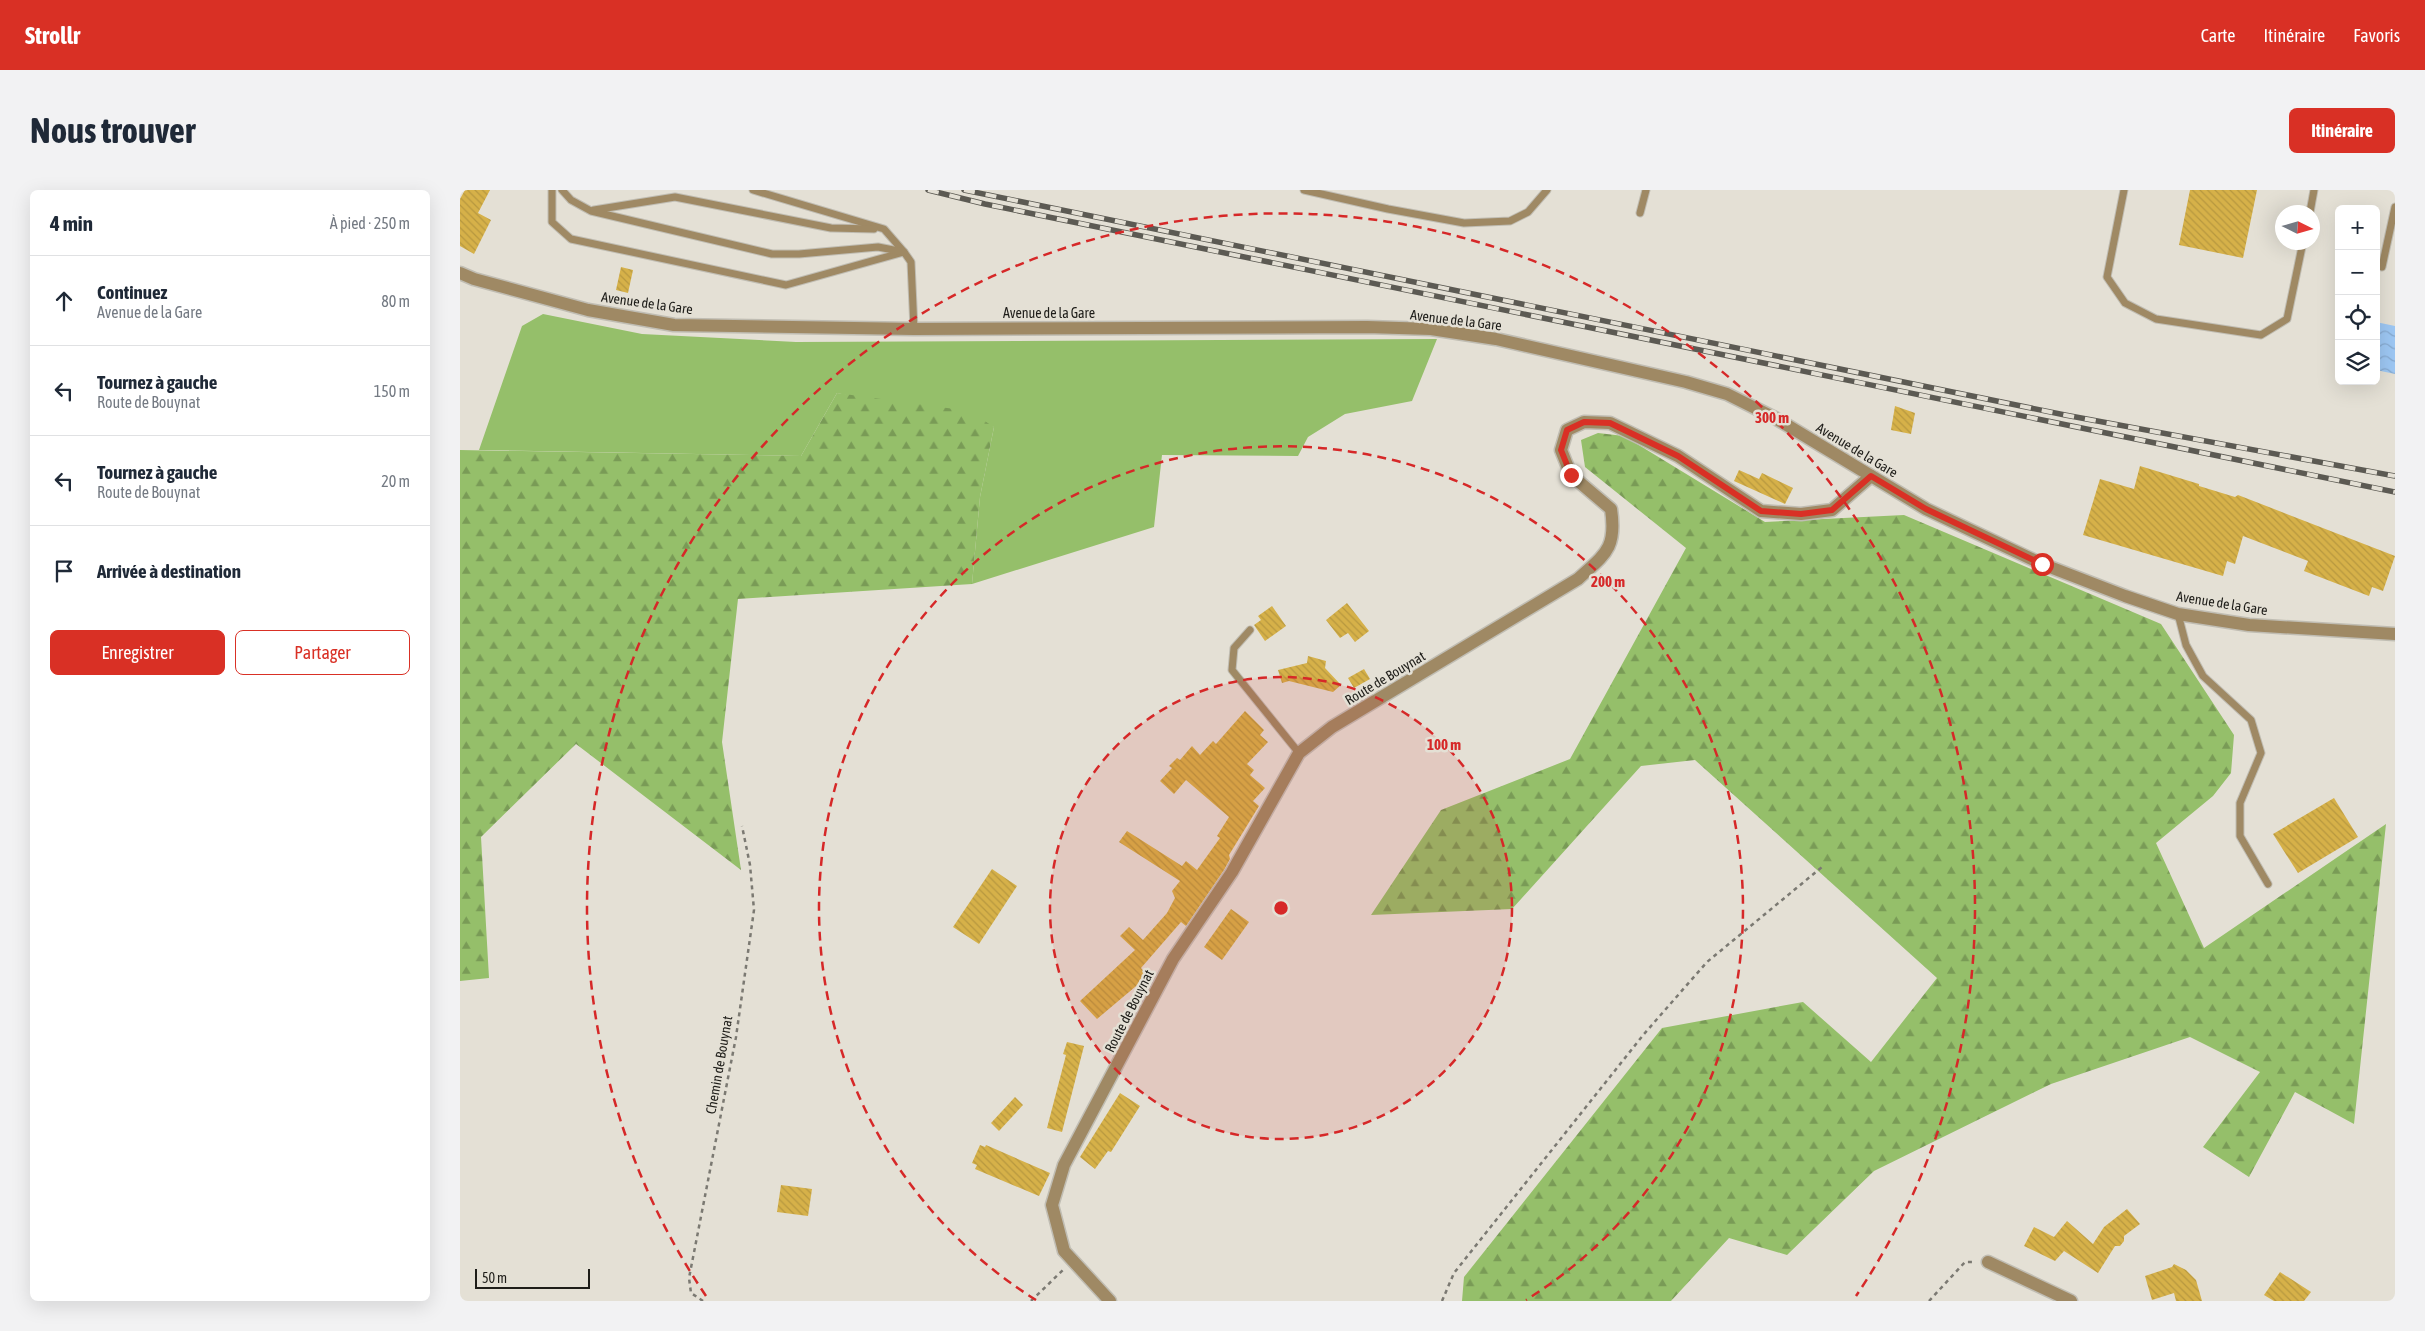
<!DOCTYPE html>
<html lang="fr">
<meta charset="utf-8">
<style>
body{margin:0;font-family:"Asap Condensed",sans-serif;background:#f2f2f3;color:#1f2937}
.controls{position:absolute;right:15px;top:15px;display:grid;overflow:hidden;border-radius:8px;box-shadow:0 5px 20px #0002}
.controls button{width:45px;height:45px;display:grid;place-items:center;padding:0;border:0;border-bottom:1px solid #e0e1e3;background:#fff;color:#1f2937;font:25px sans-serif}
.compass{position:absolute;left:1815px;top:15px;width:45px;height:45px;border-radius:50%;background:#fff;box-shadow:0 5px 20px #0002;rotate:95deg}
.scale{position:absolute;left:15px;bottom:12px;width:115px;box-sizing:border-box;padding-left:5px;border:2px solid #1e1d19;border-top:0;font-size:14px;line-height:18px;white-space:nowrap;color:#1e1d19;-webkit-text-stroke:4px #e4e0d5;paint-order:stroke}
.stop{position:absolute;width:15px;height:15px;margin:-11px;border:4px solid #d93025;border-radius:50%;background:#fff}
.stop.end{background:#d93025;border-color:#fff;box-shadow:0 1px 5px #0008}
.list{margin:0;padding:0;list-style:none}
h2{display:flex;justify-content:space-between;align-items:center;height:65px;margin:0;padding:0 20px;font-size:21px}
h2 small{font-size:16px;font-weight:400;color:#747a83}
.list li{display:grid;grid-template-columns:32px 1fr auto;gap:15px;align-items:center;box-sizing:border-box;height:90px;padding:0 20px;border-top:1px solid #e0e1e3}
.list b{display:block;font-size:19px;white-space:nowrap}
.list p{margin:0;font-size:16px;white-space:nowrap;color:#747a83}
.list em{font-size:16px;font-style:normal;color:#747a83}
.actions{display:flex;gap:10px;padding:15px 20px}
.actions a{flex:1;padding:11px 0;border:1px solid #d93025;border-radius:8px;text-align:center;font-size:18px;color:#d93025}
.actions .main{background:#d93025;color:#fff}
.icon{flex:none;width:28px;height:28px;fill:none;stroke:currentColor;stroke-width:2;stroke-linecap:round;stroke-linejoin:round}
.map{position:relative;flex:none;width:1935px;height:1111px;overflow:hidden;border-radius:8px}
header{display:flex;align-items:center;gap:30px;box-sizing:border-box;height:70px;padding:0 25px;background:#d93025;color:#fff}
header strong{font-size:24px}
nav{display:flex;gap:28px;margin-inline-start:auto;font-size:18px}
.intro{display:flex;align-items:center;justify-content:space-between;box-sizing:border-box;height:120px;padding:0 30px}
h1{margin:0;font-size:35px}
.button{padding:12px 22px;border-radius:8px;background:#d93025;color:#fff;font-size:18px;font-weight:700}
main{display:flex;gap:30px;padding:0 30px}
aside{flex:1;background:#fff;border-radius:8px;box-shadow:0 5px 20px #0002}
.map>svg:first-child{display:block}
.grass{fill:#95bf6a}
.forest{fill:url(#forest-firs)}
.water{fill:url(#water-waves)}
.building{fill:url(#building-back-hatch)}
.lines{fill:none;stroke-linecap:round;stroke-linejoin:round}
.service-casing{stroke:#c0bdb3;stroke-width:9}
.minor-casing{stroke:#c0bdb3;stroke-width:15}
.tertiary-casing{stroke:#c0bdb3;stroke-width:15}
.path{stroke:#7b7972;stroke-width:2.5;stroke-dasharray:4 4;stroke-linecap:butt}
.service{stroke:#9f8964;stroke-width:7}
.minor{stroke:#9f8964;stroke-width:12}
.tertiary{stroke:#9f8964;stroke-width:12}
.rail-casing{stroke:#5c5a53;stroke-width:5.5}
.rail{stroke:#e4e0d5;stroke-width:4;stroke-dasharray:11;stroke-linecap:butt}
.route{stroke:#d93025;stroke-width:6}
.ring{fill:none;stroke:#d62828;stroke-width:2.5;stroke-dasharray:9 6}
.labels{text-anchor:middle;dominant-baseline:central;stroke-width:5;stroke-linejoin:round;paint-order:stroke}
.street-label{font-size:14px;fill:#1e1d19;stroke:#e4e0d5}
.centre{fill:#d62828;stroke:#e4e0d5;stroke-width:2.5}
.ring-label{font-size:15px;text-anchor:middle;font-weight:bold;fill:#d62828;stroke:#e4e0d5;stroke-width:5;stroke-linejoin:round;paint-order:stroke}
</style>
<header>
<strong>Strollr</strong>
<nav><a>Carte</a><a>Itinéraire</a><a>Favoris</a></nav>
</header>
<div class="intro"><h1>Nous trouver</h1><a class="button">Itinéraire</a></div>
<main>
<aside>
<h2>4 min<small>À pied · 250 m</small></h2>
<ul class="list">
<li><svg class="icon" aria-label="ahead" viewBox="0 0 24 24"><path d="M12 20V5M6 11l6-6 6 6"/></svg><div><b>Continuez</b><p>Avenue de la Gare</p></div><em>80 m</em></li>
<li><svg class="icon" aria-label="left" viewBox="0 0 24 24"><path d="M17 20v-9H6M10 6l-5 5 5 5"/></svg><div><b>Tournez à gauche</b><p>Route de Bouynat</p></div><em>150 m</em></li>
<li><svg class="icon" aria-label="left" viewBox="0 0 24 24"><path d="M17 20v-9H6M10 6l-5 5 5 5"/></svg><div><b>Tournez à gauche</b><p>Route de Bouynat</p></div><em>20 m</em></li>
<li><svg class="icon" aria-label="arrive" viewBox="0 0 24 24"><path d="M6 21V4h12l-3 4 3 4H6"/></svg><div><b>Arrivée à destination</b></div></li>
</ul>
<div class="actions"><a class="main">Enregistrer</a><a>Partager</a></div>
</aside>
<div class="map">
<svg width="1935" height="1111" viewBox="0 0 1935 1111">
<defs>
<pattern id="forest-firs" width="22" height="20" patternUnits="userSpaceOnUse" patternTransform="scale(1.25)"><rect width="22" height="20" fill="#95bf6a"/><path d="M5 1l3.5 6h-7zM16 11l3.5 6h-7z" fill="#799b56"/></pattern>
<pattern id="water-waves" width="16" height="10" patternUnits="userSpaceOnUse" patternTransform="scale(1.25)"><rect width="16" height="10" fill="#9dc7f3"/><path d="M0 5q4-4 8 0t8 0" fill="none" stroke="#87aad0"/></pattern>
<pattern id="building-back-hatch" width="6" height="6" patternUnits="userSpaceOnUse" patternTransform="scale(1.25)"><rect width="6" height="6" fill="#d6b149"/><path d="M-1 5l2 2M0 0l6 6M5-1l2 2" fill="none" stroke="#b7983f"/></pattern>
</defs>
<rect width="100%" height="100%" fill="#e4e0d5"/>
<!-- grass -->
<path class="grass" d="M83,124l99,20 154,8 641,-3 -25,62 -67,13 -37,23 -10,19 -136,-1 -8,72 -182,57 8,-87 14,-70 -157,-34 -36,63 -322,-6 43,-124z"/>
<!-- forest -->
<g class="forest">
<path d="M377,203l132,18 25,16 -14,70 -8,87 -234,15 -16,143 19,128 -165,-126 -95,93 8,141 -29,3v-531l341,6z"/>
<path d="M1138,243l26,3 141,86 139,-7 257,109 73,111 -3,38 -18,23 -57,47 48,105 182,-124 -32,300 -59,-32 -46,85 -46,-30 57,-75 -70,-35 -139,47 -177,87 -87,84 -58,-17 -58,63h-209l2,-24 198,-249 141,-26 68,60 66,-84 -242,-218 -54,6 -129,143 -141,6 70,-105 129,-51 116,-211 -101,-81 -4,-27z"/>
</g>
<!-- water -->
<path class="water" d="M1916,132l19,4v48l-19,-4z"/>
<!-- building -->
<g class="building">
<path d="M5,0h25l-12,23 13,7 -17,34 -14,-8v-47z"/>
<path d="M1730,0h67l-14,68 -64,-13z"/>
<path d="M161,77l12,3 -5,23 -12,-3z"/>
<path d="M1435,216l20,7 -4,21 -20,-4z"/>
<path d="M1680,276l59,18v2l36,11 3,-2 157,61 -12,35 -11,-4 -3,9 -65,-25 4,-10 -65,-25 -8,28 -8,-3 -4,15 -140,-41 17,-56 34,10z"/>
<path d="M1279,280l20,9 3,-6 31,15 -8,16 -51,-23z"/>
<path d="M887,413l22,28 -14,11 -7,-9 -8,5 -14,-18z"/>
<path d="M812,416l14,20 -21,15 -11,-16 7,-5 -3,-4z"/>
<path d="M848,466l18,5 -1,7 16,17 -8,7 -44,-11 -7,2 -4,-13 29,-7z"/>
<path d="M904,479l6,10 -16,9 -6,-10z"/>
<path d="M785,521l19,19 -4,5 8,7 -21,22 7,6 -4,5 15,13 -12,13 6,5 -30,49 1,4 -6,11 -38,56 -5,-4 -40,46 7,8 -51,43 -17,-18 55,-51 -15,-14 9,-9 14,13 24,-27 8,-15 -3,-7 8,-10 -61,-39 8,-11 55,35 4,-5 11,9 23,-32 -3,-2 12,-19 -43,-37 -12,14 -14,-13 12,-13 -3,-2 8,-8 3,2 12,-14 8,9 13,-14 3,3z"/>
<path d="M1874,608l24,39 -60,36 -25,-39z"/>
<path d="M532,679l25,17 -38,58 -26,-17z"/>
<path d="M771,719l18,13 -27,38 -18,-13z"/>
<path d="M607,852l17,4 -22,86 -15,-4 19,-73 -3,-1z"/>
<path d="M660,903l20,13 -29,46 -3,-1 -13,18 -15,-12z"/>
<path d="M555,907l8,8 -24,26 -8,-8z"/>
<path d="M520,955l5,2 1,-2 64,28 -11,23 -64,-27 2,-4 -5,-2z"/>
<path d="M321,995l31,4 -4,27 -31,-4z"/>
<path d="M1667,1019l13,15 -16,12v5l-4,5h-5l-17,27 -34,-22 -9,10 -31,-15 10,-19 20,10 13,-16 26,23 11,-17z"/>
<path d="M1714,1074l12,6 10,10 6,21h-26l-2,-8 -22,7 -7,-24 27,-9z"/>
<path d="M1820,1082l31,20 -7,9h-30l-10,-6z"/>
</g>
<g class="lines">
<defs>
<g id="service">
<path d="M92,0v32l19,17 215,46 118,-33 -20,-23 -131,-39"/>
<path d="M102,0l9,10 20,11 181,43h27l79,-7 26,5 7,10 3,67"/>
<path d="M844,0l84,19 76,14 46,-2 18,-9 19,-22"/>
<path d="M1664,0l-17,87 18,26 31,16 105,16 26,-16 16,-77"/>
<path d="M134,20l81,-13 156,31 43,1"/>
<path d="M1850,22l4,-22"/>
<path d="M1180,23l6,-23"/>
<path d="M1922,77l13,-60"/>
<path d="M1718,424l8,31 17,31 48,44 10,33 -21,50v33l28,48"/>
<path d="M790,440l-16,18 -2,22 67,83"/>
</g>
<g id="minor">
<path d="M1528,1072l83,39"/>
<path d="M650,1111l-46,-50 -12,-46 12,-40 109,-206 59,-87 67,-119 33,-26 246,-148c27,-25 39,-30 33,-70l-40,-34 -10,-25 6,-20 17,-8 26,1 68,33 83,55 40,3 31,-4 39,-34"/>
</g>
<path id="tertiary" d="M0,83l14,6 114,31 86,15 240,4 453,-2 64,2 65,10 190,43 41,12 48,24 151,91 116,55 83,32 53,18 71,11 146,9"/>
</defs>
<!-- service casing -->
<use href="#service" class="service-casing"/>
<!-- minor casing -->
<use href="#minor" class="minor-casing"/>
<!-- tertiary casing -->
<use href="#tertiary" class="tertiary-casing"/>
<!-- path -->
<g class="path">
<path d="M243,1111l-12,-8 -2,-15 47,-241 18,-127 -4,-45 -8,-39"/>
<path d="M571,1111l33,-32"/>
<path d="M982,1111l12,-28 190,-239 63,-72 115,-95"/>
<path d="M1469,1111l36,-39h10"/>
</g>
<!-- service -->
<use href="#service" class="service"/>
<!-- minor -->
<use href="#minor" class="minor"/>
<!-- tertiary -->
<use href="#tertiary" class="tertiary"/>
<defs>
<g id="rail">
<path d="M468,0l57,14 1410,288"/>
<path d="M504,0l1101,225 330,61"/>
</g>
</defs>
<!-- rail casing -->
<use href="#rail" class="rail-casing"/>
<!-- rail -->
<use href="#rail" class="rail"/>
</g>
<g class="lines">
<!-- route -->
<path class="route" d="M1111,285l-10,-25 6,-20 17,-8 26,1 68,33 83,55 40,3 31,-4 39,-34 55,33 116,55"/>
</g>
<!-- distance rings -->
<circle cx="821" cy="718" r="231" fill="#d62828" fill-opacity=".12"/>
<g class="ring">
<circle cx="821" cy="718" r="231"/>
<path d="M576 1110A462 462 0 1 1 1066 1110"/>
<path d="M246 1106A694 694 0 1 1 1396 1106"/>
</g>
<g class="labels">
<!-- street labels -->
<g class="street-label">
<text transform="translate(187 113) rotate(8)">Avenue de la Gare</text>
<text x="589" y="123">Avenue de la Gare</text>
<text transform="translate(996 130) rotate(7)">Avenue de la Gare</text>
<text transform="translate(1397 260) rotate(31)">Avenue de la Gare</text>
<text transform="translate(1762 413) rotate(9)">Avenue de la Gare</text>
<text transform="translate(925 488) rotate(-31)">Route de Bouynat</text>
<text transform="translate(669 821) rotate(-63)">Route de Bouynat</text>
<text transform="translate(259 875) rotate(-80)">Chemin de Bouynat</text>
</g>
</g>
<circle cx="821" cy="718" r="8" class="centre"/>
<g class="ring-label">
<text x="1312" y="233">300 m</text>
<text x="1148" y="397">200 m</text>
<text x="984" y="560">100 m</text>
</g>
</svg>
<div class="controls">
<button>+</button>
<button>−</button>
<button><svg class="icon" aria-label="locate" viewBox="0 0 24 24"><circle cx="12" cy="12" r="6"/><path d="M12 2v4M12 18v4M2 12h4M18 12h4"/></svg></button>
<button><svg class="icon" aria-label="layers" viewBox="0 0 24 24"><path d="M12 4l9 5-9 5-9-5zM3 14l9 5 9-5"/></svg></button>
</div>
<svg class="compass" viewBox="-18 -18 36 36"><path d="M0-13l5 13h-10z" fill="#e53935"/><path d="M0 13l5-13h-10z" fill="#747a83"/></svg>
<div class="scale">50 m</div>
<div class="stop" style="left:1582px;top:374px"></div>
<div class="stop end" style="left:1111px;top:285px"></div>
</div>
</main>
